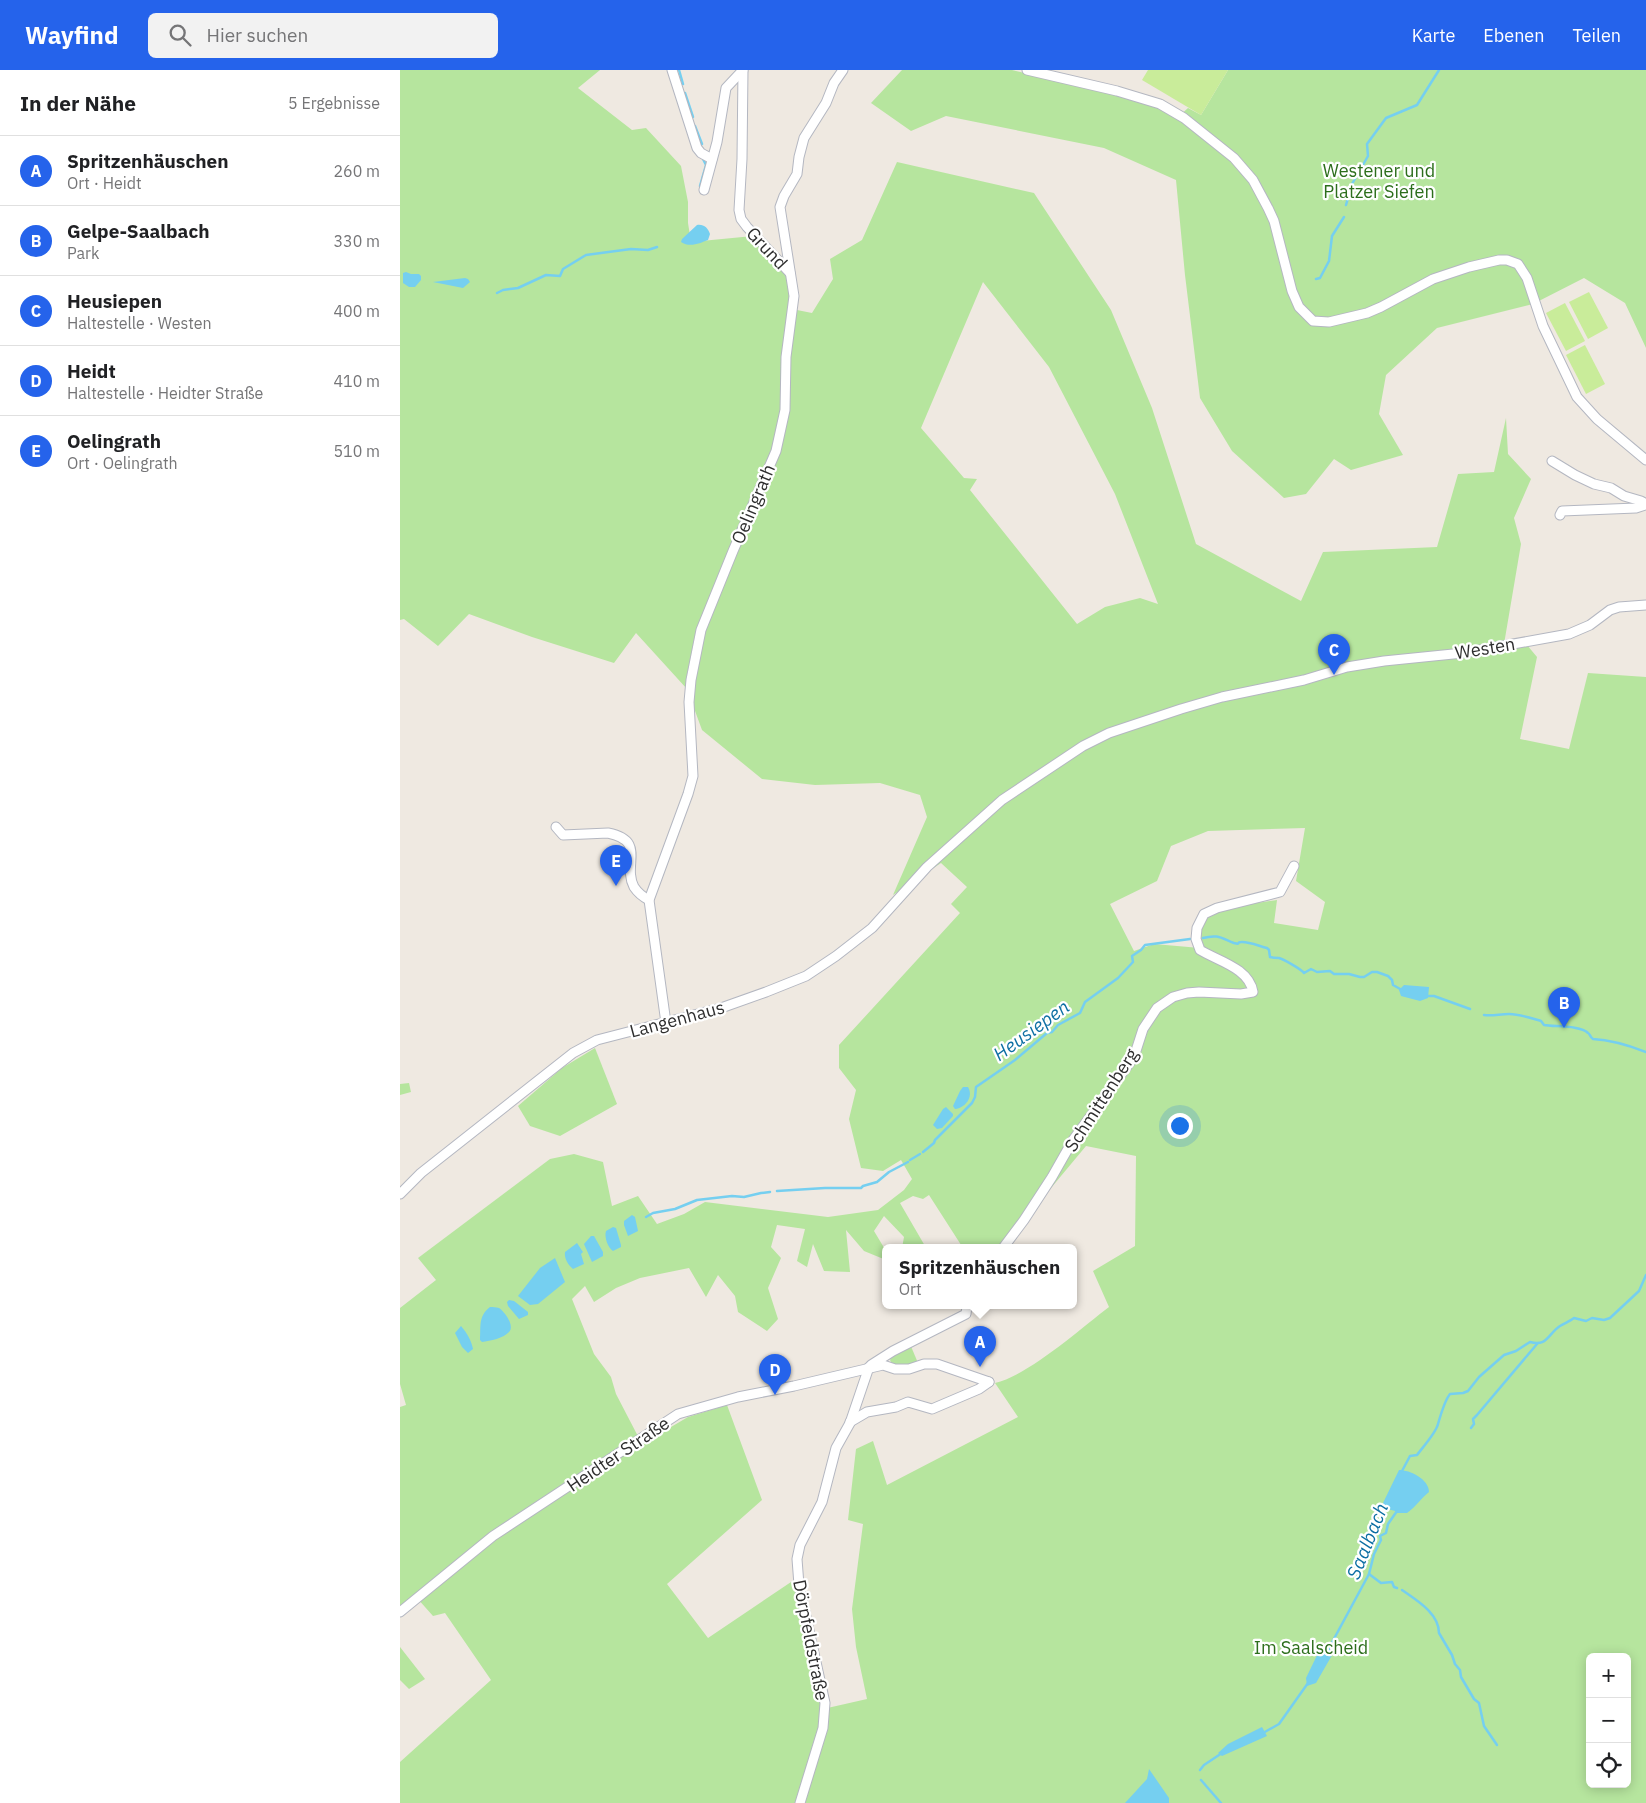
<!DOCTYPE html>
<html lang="de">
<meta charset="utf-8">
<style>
body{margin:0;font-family:"IBM Plex Sans",sans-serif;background:#f2f2f2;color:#202124}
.controls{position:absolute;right:15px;bottom:15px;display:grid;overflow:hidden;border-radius:8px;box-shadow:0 2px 12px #0003}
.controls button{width:45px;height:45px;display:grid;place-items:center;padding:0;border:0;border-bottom:1px solid #e0e0e0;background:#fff;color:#202124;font:25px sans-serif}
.you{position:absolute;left:779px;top:1055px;width:18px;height:18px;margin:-12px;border:4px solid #fff;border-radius:50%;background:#1a73e8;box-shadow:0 0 0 8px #1a73e833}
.badge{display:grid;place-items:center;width:32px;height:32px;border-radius:50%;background:#2563eb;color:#fff;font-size:16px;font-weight:700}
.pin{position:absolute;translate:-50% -41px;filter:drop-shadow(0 1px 2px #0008)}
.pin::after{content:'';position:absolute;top:26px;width:18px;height:15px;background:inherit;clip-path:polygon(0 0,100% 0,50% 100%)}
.popup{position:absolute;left:482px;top:1174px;width:195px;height:65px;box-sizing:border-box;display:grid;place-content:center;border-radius:8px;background:#fff;filter:drop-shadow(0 1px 4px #0005);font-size:16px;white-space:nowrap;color:#757577}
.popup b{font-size:19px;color:#202124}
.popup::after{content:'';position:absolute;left:50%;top:100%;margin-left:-10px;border:10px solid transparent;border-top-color:#fff}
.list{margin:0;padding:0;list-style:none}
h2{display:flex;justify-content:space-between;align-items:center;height:65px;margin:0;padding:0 20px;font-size:21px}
h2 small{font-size:16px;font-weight:400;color:#757577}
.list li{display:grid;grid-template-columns:32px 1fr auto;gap:15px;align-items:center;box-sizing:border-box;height:70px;padding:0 20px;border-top:1px solid #e0e0e0}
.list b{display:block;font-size:19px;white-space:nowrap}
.list p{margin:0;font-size:16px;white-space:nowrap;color:#757577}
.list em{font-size:16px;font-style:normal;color:#757577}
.icon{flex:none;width:28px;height:28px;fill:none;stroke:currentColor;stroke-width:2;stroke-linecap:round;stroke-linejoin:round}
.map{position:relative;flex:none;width:1246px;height:1733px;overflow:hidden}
header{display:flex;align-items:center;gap:30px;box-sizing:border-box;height:70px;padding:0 25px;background:#2563eb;color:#fff}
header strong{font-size:24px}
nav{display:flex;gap:28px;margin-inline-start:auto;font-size:18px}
.search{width:350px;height:45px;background:#f2f2f2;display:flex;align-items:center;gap:12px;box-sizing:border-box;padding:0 18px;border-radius:8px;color:#757577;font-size:19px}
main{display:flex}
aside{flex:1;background:#fff}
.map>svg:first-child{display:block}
.green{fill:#b6e59e;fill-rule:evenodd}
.pitch{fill:#c9ec9a}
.water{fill:#75cff0}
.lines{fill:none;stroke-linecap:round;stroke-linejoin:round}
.stream{stroke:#75cff0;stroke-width:2.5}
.minor-casing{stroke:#b4b7c1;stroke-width:11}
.minor{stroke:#fff;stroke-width:9}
.labels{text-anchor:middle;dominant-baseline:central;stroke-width:4.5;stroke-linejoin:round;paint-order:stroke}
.park-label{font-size:18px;fill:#2c6e1b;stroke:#fff}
.street-label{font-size:18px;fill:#2e2e2e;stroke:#fff}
.water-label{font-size:19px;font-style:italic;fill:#0d6fa3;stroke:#fff}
</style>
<header>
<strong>Wayfind</strong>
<div class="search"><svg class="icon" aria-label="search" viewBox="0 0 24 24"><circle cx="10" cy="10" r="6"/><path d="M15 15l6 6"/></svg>Hier suchen</div>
<nav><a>Karte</a><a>Ebenen</a><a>Teilen</a></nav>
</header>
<main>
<aside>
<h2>In der Nähe<small>5 Ergebnisse</small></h2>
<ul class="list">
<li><span class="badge">A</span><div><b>Spritzenhäuschen</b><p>Ort · Heidt</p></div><em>260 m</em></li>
<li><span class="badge">B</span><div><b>Gelpe-Saalbach</b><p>Park</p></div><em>330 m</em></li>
<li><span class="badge">C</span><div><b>Heusiepen</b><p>Haltestelle · Westen</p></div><em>400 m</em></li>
<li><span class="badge">D</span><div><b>Heidt</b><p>Haltestelle · Heidter Straße</p></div><em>410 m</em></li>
<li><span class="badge">E</span><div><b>Oelingrath</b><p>Ort · Oelingrath</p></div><em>510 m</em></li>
</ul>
</aside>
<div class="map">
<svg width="1246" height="1733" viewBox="0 0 1246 1733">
<rect width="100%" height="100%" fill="#efe9e1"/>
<!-- green -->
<g class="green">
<path d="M0,0h200l-22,18 54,42 14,-2 35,38 7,36v21l3,19 62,-6 34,36 2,13v24l-8,55 1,30 7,5 1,-39 7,-50 15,3 21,-34 -3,-20 32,-19 35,-78 137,31 77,117 41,98 44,136 105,57 22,-49 114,-5 21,-73 36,-2 12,-54 2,36 23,25 -17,39 7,26 -18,106 24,-5 10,12 -17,82 49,10 19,-76 58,4v1126h-1246v-41l91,-82 -46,-67 -12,3 -16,-18 -17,12v-203l6,-2 -6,-21v-76l36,-28 -18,-22 132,-99 24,-5 29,8 9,44 26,-10 19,28 27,-10 21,-12 123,15 50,-7 26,-20 8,-11 -11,-19 -18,11 -22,-3 -12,-49 7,-29 -17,-22v-23l121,-132 -9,-9 16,-17 -26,-24 -48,32 34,-78 -7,-22 -40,-12 -65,2 -53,-6 -60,-49 -15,-41 -51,-56 -22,30 -82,-26 -63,-23 -31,32 -34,-27 -4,1zM583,212l66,85 66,127 43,110 -18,-6 -35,9 -28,17 -107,-134 7,-11 -13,-1 -43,-50zM905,758l-9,53 29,21 -7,28 -44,-7 3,-23c-17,3 -63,7 -72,21 -6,8 -6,17 -5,27l-46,-4 -20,7 -24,-47 47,-23 14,-35 37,-15zM686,1076l50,10 -1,90 -42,25 16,36c-29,22 -80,68 -114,76l23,34 -131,68 -14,-44 -17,8 -8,71 15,4 -11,85 4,38 11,52 -44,10 -29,-129 -86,58 -41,-54 95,-84 -35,-95 -39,12 -46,27 -26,-50 -5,-17 -17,-23 -22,-55 13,-13 9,16 22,-14 24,-10 49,-10 17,29 12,-22 17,21 3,16 29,19 11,-12 -10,-31 13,-30 -10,-11 6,-22 28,4 -8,32 10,6 6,-23 11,27 26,1 -4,-42 18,21 22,9v-9l-12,-20 10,-15 20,21 -2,11h22l1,-2 -25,-43 13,-7 10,3 6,-4 34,53h38zM1190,1587h37v127h-37z"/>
<path d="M502,0h110l121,28 28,9 16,11 11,-10 13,7 27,-45h418v278l-21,-45 -41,-25 -51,26 -96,24 -51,47 -7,39 24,41 -52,15 -17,-11 -28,35 -22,4 -52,-47 -32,-53 -15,-123 -9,-95 -72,-32 -158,-32 -35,15 -40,-28z"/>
<path d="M195,978l22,56 -57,32 -30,-10 -12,-20 44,-38z"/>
<path d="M9,1013l2,9 -11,3v-11z"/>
<path d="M510,1274l8,19 -12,4 -14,-3 -2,-4 2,-4z"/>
<path d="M0,1577l25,32 -16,10 -9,-9z"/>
</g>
<!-- pitch -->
<g class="pitch">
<path d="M748,0h80l-27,45 -59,-35z"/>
<path d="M1189,222l19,36 -20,11 -19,-37z"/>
<path d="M1165,233l20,38 -19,10 -20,-38z"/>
<path d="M1185,275l20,39 -19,10 -20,-39z"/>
</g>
<!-- water -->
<g class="water">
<path d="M297,155c7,-1 11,3 13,9l-2,6c-8,3 -18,8 -27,2l1,-3z"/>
<path d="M6,202l5,2h8l2,2v4l-6,7h-6l-6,-4v-10z"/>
<path d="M65,208l3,1 2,3 -7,6 -30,-6z"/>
<path d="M1004,915l25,2 -1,11 -8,3 -19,-5 -2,-6z"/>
<path d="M563,1017h5c6,10 -3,21 -13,22l-2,-3 7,-15z"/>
<path d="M546,1037l7,7v2l-11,12 -5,1 -4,-4 10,-16z"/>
<path d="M232,1145l3,2 3,14 -10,5 -4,-11v-4z"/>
<path d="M213,1157l3,1 5,17v2l-8,4c-5,-3 -9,-14 -7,-20z"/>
<path d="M191,1166h3l9,16v4l-11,6 -8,-18z"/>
<path d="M177,1173l6,9 -2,2 3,10 -11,5c-5,-4 -9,-11 -8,-17z"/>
<path d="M155,1188l10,24 -27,22 -8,1 -12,-9 22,-28z"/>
<path d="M109,1230l5,1 14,11v3l-9,4 -11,-13 -1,-4z"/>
<path d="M90,1237c3,0 6,0 9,1 6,4 16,18 10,24 -5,6 -19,9 -27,10l-2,-2c1,-13 -2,-24 10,-33z"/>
<path d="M61,1256c6,7 10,14 12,23l-5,4 -6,-6 -7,-14z"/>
<path d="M999,1400c11,0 30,9 30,22 -8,6 -13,15 -22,21h-11l-1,-2 -11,-3 -1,-5z"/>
<path d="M926,1574l8,3 1,3 -19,33 -9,3 -1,-8 16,-33z"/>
<path d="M862,1657l5,9 -45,20 -4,-3 10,-9z"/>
<path d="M749,1699l20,29v5h-44l22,-24z"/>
</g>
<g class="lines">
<!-- stream -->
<g class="stream">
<path d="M279,0l4,14"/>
<path d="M285,23l8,24"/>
<path d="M295,56l7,18"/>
<path d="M300,116l6,-21 -3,-6"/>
<path d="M946,135l6,-21 16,-28 -1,-12 19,-26 31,-13 22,-35"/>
<path d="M916,209l4,-1 9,-17 3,-25 12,-19"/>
<path d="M97,223l6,-3 15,-2 28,-13 14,1 3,-7 23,-14 45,-6 17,1 9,-3"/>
<path d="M803,868c15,-4 18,0 31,5 8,2 1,-1 8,-1 8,0 17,4 25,6l2,2 1,7c3,1 6,1 9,1 4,1 22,11 25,15l7,-4 6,3 13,-1 4,3h15l11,3h4l8,-5h5l11,4 4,4 1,5 9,5"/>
<path d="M1025,926h9l36,13"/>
<path d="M1084,945c9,1 16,-1 25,-1 10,0 22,4 32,7l3,4c10,2 36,0 44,8 2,1 2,4 5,6 19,1 35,6 53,13"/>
<path d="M523,1082l11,-9 1,-3 37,-37 3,-6 1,-10 39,-27 32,-27 5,-1 6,-7 22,-12 5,-11 33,-24 15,-16 -1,-6 9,-6 4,-5 45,-6"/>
<path d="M510,1090l10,-6"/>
<path d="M377,1121l48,-3h36l2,-2 14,-4 12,-10 19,-10"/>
<path d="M246,1147l7,-4 22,-4 22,-9 35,-4 12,1 17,-4 9,-1"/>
<path d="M1071,1358l3,-4 -1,-5 4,-4 60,-71"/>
<path d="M1002,1401l8,-15 7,-1c5,-7 19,-22 21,-31 2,-7 7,-24 12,-30l13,-1 5,-2 11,-14 25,-22 12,-4 14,-9c17,5 18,-8 30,-16 5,-3 10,-5 14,-8l12,3 6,-3 12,2 6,-2 29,-27 7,-16"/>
<path d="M969,1504l12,9 11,-1 2,5 3,1"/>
<path d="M1002,1520c14,10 37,23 37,43l13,22 3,9 5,6 1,7 13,22 5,4 5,23 13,19"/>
<path d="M929,1578l40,-74 5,-20 7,-14 -1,-4 6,-3 2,-9 9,-13"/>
<path d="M863,1663l16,-9 29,-41"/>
<path d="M800,1700l4,-5 18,-12"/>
<path d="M801,1710l20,23"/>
</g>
<defs>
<g id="minor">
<path d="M272,0l25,78 4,5 11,6"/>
<path d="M343,0l-1,89 -3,51 2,9 6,8 43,46"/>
<path d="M627,0l90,21 43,13 24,14 50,40 19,22 15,28 6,13 18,70 7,16 14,14 16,1 38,-9 14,-6 52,-28 36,-12 30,-7h8l11,4 9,14 16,48 34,71 20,22 49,41"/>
<path d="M304,120l13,-48 9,-54 17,-18"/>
<path d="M1152,391l23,14 19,9 17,4 13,8 17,5 5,3"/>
<path d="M1160,445l2,-4 74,-3 9,-3"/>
<path d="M156,757l7,8 45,-2c39,8 14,31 26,54 4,6 9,10 15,13"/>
<path d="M266,953l-17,-123 39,-106 5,-18 -4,-74 2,-22 10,-50 32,-79 43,-100 9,-41 1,-53 8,-61 -14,-89 4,-11 13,-22 2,-17 5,-19 22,-35 8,-20 9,-13"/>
<path d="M0,1124l21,-21 152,-120 24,-13 124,-32 45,-16 40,-16 30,-20 36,-28 55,-61 75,-67 81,-54 26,-13 72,-24 41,-12 82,-17 43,-13 37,-6 79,-8 106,-19 21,-9 20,-15 9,-3 27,-2"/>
<path d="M603,1178l21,-28 28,-43 21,-37 61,-83 9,-28 14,-21 16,-11 14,-4 12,-1 42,2 12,-2c-4,-24 -35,-31 -53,-42l-4,-11 1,-11 7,-14 13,-6 63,-16 14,-26"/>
<path d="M471,1295l22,-14 73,-37 1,-8"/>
<path d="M450,1352l17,-10 29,-5 12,-5 24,7 47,-20 10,-7"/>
<path d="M0,1542l93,-76 185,-122 60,-17 56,-11 89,-21 12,4h14l15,-5h13l52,18"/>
<path d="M400,1733l23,-75 2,-25 -26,-118 -2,-26 3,-14 22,-43 14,-54 14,-25 19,-56"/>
</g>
</defs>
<!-- minor casing -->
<use href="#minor" class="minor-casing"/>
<!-- minor -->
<use href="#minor" class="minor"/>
</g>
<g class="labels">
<!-- park labels -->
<g class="park-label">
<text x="979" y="100">Westener und<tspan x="979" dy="21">Platzer Siefen</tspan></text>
<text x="911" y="1577">Im Saalscheid</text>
</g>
<!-- street labels -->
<g class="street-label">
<text transform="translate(367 178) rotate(47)">Grund</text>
<text transform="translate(353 434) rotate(-67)">Oelingrath</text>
<text transform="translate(1085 578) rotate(-9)">Westen</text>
<text transform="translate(277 949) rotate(-15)">Langenhaus</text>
<text transform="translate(701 1030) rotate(-57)">Schmittenberg</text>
<text transform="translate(218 1384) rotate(-34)">Heidter Straße</text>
<text transform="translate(411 1570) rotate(79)">Dörpfeldstraße</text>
</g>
<!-- water labels -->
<g class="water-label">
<text transform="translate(631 960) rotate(-36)">Heusiepen</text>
<text transform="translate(967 1471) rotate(-68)">Saalbach</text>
</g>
</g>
</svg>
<div class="controls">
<button>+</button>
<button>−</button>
<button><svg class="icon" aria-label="locate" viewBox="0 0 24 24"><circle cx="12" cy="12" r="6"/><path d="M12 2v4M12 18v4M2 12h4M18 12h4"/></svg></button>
</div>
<div class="you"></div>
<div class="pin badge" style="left:580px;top:1297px">A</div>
<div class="popup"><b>Spritzenhäuschen</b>Ort</div>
<div class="pin badge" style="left:1164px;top:958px">B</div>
<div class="pin badge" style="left:934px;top:605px">C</div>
<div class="pin badge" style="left:375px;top:1325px">D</div>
<div class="pin badge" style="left:216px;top:816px">E</div>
</div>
</main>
